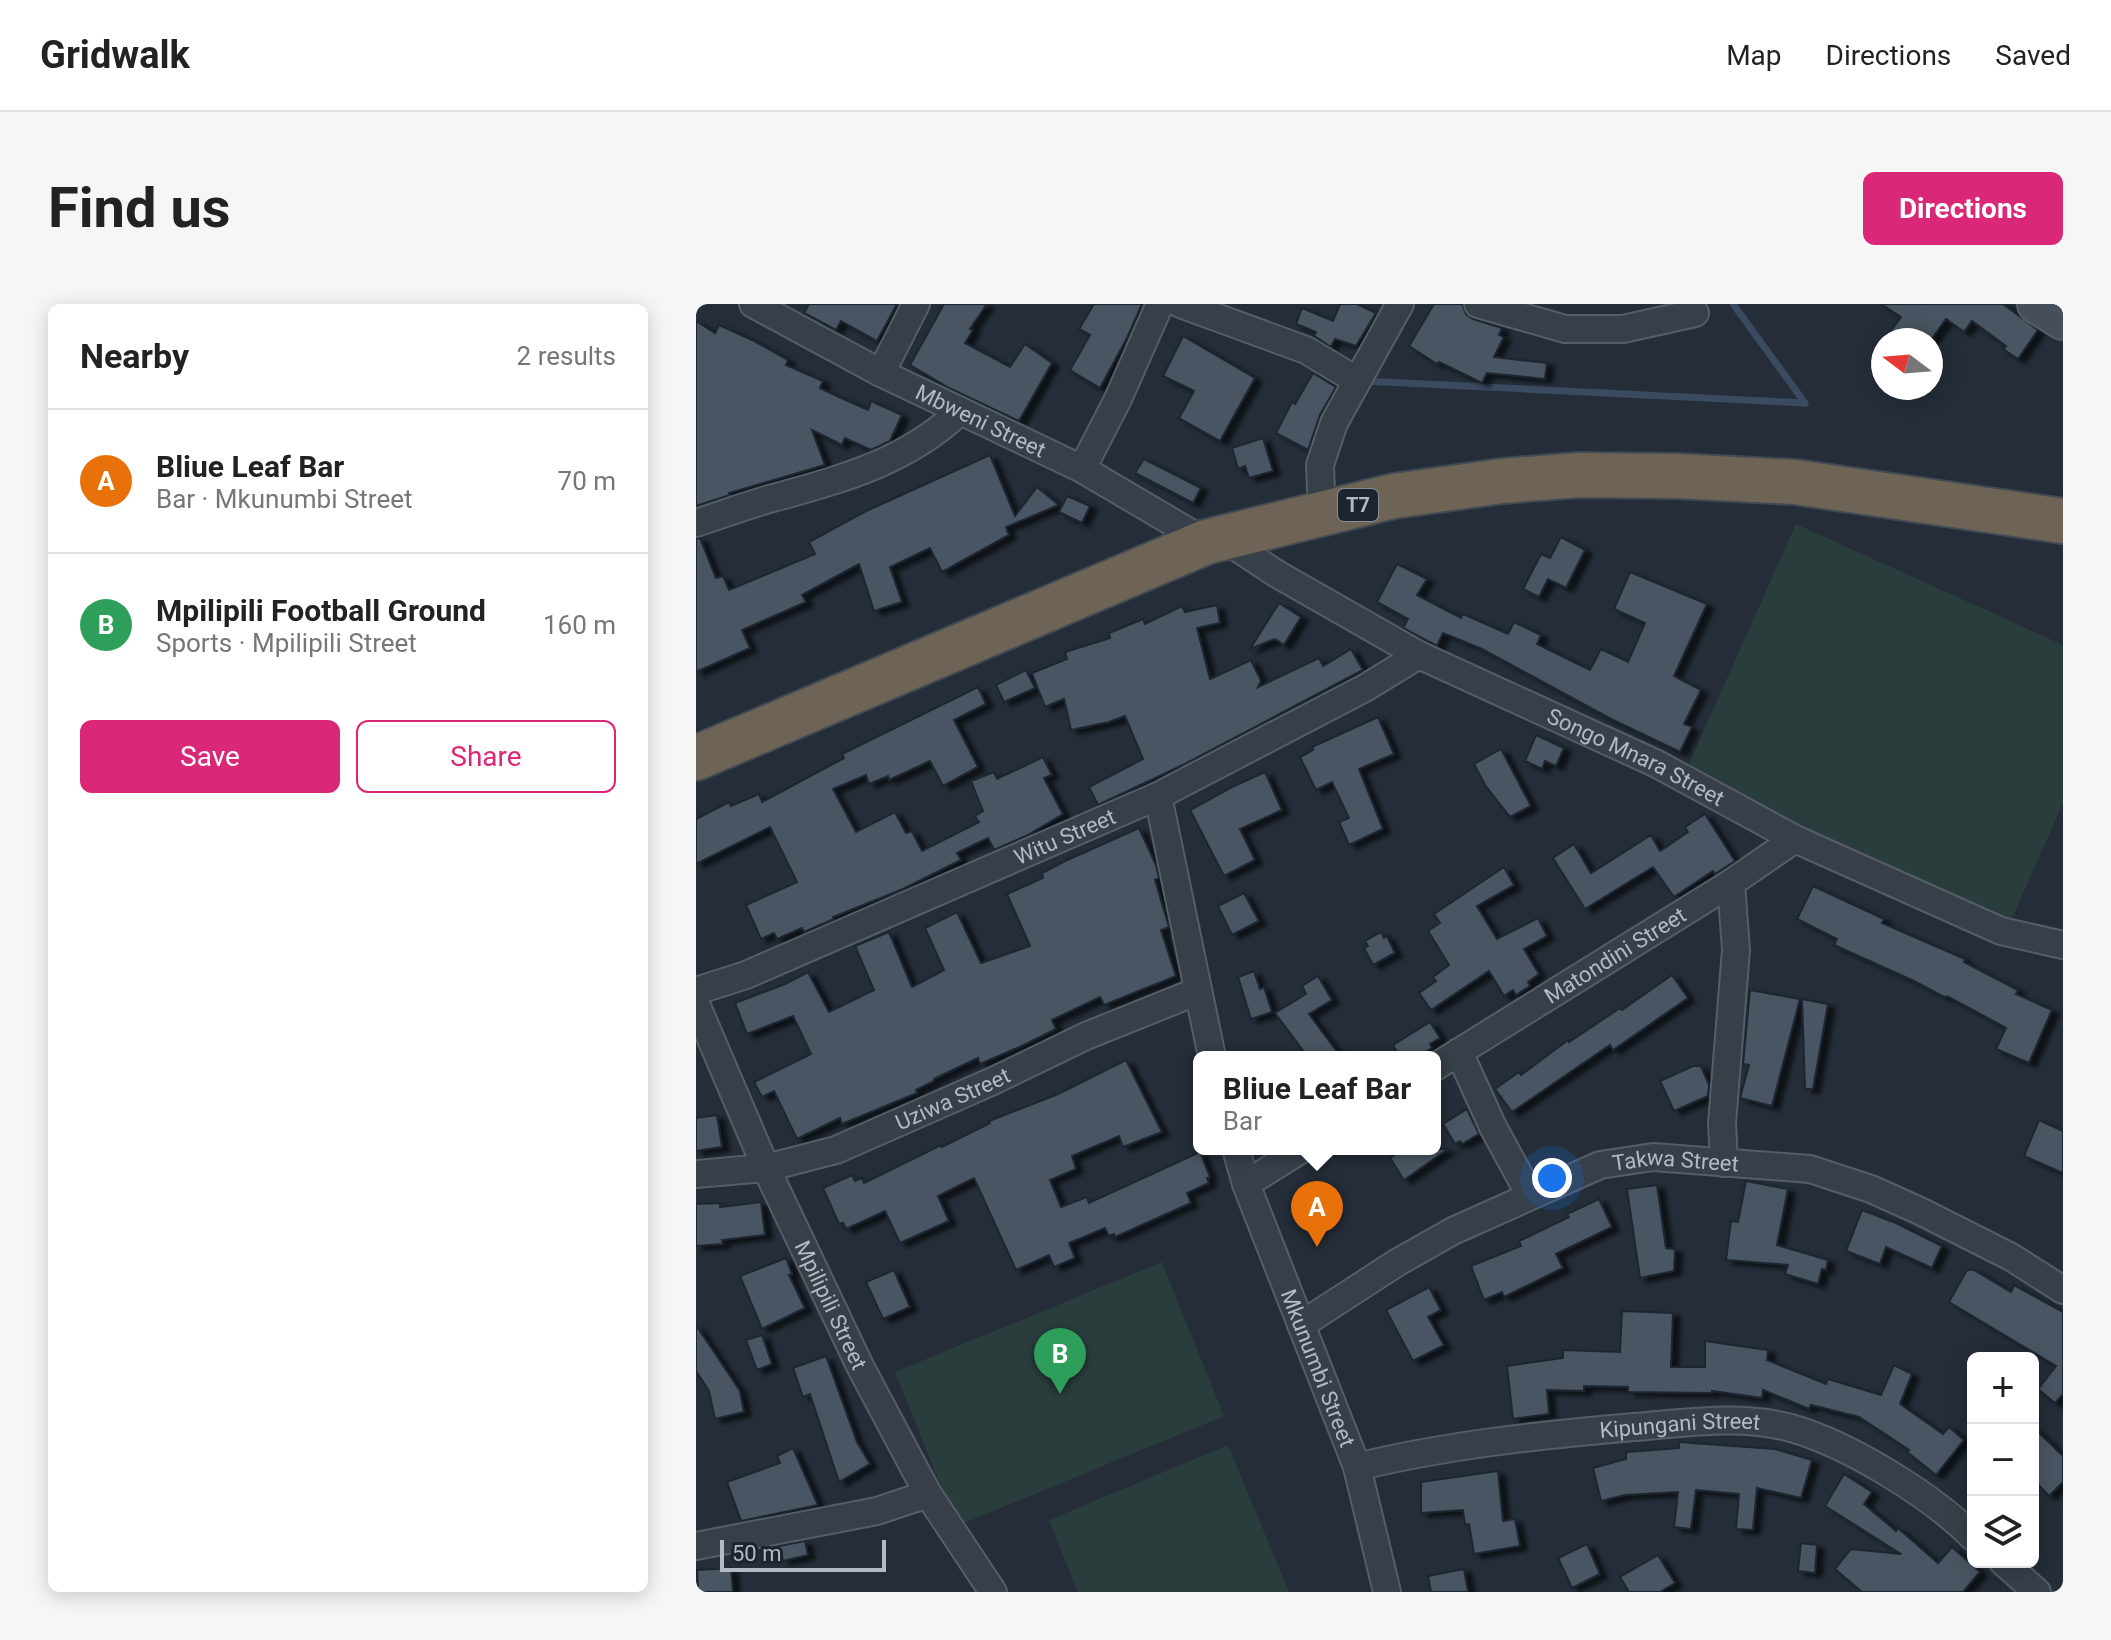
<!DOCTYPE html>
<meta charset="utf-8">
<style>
body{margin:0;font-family:Roboto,sans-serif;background:#f6f6f6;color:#222}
.controls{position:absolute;right:24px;bottom:24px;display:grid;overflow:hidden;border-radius:12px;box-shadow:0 4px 20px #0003}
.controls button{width:72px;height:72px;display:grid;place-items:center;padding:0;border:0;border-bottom:2px solid #e0e0e0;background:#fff;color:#222;font:40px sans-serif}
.compass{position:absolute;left:1175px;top:24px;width:72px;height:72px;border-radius:50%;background:#fff;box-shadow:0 4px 20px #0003;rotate:286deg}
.scale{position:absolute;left:24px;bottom:20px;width:166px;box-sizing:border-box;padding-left:8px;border:4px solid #b2bac5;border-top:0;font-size:22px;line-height:28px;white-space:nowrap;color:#b2bac5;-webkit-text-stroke:6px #1c242e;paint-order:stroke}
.you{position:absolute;left:856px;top:874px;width:28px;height:28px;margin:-20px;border:6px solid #fff;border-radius:50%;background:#1a73e8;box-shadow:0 0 0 12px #1a73e833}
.badge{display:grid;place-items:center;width:52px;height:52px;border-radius:50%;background:#db2777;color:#fff;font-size:26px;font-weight:700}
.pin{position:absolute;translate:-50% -66px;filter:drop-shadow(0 2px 4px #0008)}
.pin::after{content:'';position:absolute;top:42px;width:28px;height:24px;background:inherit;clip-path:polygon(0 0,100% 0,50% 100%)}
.popup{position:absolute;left:497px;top:747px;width:248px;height:104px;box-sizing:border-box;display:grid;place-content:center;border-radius:12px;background:#fff;filter:drop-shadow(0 2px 6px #0005);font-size:26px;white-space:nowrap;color:#767676}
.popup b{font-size:30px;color:#222}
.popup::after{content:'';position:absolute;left:50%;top:100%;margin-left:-16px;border:16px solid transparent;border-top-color:#fff}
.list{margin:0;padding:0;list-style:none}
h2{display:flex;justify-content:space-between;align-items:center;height:104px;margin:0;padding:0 32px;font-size:34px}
h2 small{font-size:26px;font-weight:400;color:#767676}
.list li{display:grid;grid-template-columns:52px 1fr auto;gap:24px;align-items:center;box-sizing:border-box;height:144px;padding:0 32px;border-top:2px solid #e0e0e0}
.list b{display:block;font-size:30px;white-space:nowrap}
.list p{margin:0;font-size:26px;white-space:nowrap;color:#767676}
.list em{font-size:26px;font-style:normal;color:#767676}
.actions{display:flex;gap:16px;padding:24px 32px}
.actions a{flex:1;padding:18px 0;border:2px solid #db2777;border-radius:12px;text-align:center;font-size:28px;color:#db2777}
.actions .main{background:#db2777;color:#fff}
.icon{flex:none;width:44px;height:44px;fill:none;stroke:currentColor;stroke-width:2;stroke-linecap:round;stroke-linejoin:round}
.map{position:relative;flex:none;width:1367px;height:1288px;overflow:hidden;border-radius:12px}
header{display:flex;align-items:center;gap:48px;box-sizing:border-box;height:112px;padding:0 40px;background:#fff;border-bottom:2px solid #e0e0e0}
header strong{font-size:38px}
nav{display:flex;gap:44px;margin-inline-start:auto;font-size:28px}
.intro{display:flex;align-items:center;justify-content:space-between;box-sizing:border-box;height:192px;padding:0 48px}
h1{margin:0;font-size:56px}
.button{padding:20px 36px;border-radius:12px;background:#db2777;color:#fff;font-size:28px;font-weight:700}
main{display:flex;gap:48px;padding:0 48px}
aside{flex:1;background:#fff;border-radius:12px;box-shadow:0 4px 20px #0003}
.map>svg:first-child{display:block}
.green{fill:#2a3d3d}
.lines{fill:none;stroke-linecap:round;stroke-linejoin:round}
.stream{stroke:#3a4a60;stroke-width:7}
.building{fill:#4a5462;stroke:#1e2630;stroke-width:2;filter:url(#shadow)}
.street-casing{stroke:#555d67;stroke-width:30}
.secondary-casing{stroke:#555d67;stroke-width:42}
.highway-casing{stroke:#424a54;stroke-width:48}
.street{stroke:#373f49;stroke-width:26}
.secondary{stroke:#464e5c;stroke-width:38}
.highway{stroke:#6e6455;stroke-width:44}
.labels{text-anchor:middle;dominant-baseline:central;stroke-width:7;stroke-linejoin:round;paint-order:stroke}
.shield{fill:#1c242e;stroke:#858d98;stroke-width:2}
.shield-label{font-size:20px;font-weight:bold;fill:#b2bac5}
.street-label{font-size:22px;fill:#b2bac5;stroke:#1c242e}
</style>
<header>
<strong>Gridwalk</strong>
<nav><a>Map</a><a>Directions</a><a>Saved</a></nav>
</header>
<div class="intro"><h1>Find us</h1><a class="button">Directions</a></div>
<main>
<aside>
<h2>Nearby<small>2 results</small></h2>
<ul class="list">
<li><span class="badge" style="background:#e8710a">A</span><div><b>Bliue Leaf Bar</b><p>Bar · Mkunumbi Street</p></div><em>70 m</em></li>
<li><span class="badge" style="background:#2e9e5b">B</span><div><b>Mpilipili Football Ground</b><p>Sports · Mpilipili Street</p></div><em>160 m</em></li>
</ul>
<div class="actions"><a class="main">Save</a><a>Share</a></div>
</aside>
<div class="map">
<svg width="1367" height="1288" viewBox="0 0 1367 1288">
<defs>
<filter id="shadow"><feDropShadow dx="7" dy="4" stdDeviation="2" flood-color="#0009"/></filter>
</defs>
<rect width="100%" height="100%" fill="#242d38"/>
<!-- green -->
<g class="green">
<path d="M1100,220l267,121v158l-54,122 -326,-148z"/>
<path d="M466,958l62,154 -267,110 -62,-154z"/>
<path d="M532,1141l61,147h-211l-29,-72z"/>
</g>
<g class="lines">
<!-- stream -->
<g class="stream">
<path d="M1037,0l72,99"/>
<path d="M668,77l441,22"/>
</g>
</g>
<!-- building -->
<g class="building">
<path d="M113,0h88l-20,37 -36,-20 -5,9 -32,-17z"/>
<path d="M248,0h43l-17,25 3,1 -8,13 45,24 15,-23 27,19 -33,58 -70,-33 -39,-23z"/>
<path d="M398,0h48l-15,34 -27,50 -30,-18 20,-35 -11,-6z"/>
<path d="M644,0h17l19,9 -20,33 -21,-7 -4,8 -17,-11 2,-4 -20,-8 6,-16 31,13z"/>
<path d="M738,0h28l4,10 7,5 29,9 -3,7 5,2 -10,20 53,6 -2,16 -58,-6 -5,10 -43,-21 -2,2 -28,-18z"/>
<path d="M1185,0h122l35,26 -20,29 -15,-10 3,-3 -34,-25 -8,11 -18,-13 -15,21h-47l17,-23z"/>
<path d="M0,17l19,12 4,-8 33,15 36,20 -2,5 37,16 -3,7 19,9 29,13 3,-9 31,14 -12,26 -19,9 -26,-12 -3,7 -30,-15 13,35 -96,28 1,2 -34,11z"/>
<path d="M487,32l72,42 -35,63 -41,-23 15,-27 -31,-15z"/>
<path d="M617,69l23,14 -16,28 -12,35 -32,-17 16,-31 3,2z"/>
<path d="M567,134l10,33 -24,7 -4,-12 -7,3 -6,-21z"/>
<path d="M294,151l25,61 22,-29 22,18 -53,22 3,8 -67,37 -12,-24 -40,19 12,35 -28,9 -15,-47 -57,31 4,7 -64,28 8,18 -54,24v-133l4,-1 16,40 7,-2 6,14 86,-36 -6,-12 57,-31z"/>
<path d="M448,155l57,29 -8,15 -58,-30z"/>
<path d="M371,192l23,10 -8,17 -23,-11z"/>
<path d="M865,233l24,13 -19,38 -18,-9 -9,18 -16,-8 18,-35 9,4z"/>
<path d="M701,260l30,15 -10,16 44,23 2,-4 45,20 6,-12 27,13 -4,9 53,26 11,-21 27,13 17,-39 -31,-14 16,-37 77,32 -33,72 27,14 -17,34 8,3 -12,25 -69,-33 -129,-70 -39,-16 -6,13 -34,-18 5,-9 -31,-17z"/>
<path d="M583,299l22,14 -17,28 -9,-6 -25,10z"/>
<path d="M521,301l3,18 -23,5 13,51 41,-19 10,21 -3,6 61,-29 4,8 28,-17 12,21 -178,94 -87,41 -9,-18 54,-28 -18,-43 -16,6 -38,8 -7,-31 -19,8 -13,-34 35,-14 -2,-7 45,-14 -1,-5 34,-14 2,5 37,-18 3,6z"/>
<path d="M330,366l9,18 -31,14 -8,-17z"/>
<path d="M282,383l8,17 -32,16 24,47 -35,19 -13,-25 -41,19 -1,-4 -19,8 -3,-9 -33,14 23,43 39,-20 11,21 6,-2 10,20 57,-29 -4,-6 8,-5 -12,-30 23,-9 3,7 46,-22 9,18 -8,3 19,36 -35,21 -34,15 -6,-12 -31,15 4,7 -58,29 -70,28 1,2 -30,13 -2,-4 -25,11 -3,-6 -13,6 -15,-34 51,-23 -27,-55 -74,37v-45l33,-17 2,4 28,-12 3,8 82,-44 -2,-4z"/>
<path d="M682,413l16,37 -35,15 24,60 -34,16 -10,-23 10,-4 -17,-36 -16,8 -16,-33 13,-7 -1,-3z"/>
<path d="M840,431l28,13 -8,18 -11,-5 -3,8 -17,-8z"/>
<path d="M805,445l30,57 -21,11 -25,-32 -11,-21z"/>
<path d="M569,468l17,38 -42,19 15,31 -31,16 -34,-66 42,-23z"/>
<path d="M1009,510l30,47 -20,13 -2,-3 -39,26 -21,-30 -68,42 -32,-51 21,-14 17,29 60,-38 9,16 28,-19 -3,-5z"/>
<path d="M443,524l17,37 3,13 -4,2 14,47 -8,3 15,46 -72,29 -4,-8 -48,23 4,9 -32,16 -44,19 -2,-6 -44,21v2l-18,9 1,3 -75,31 -2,-6 -43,21 -23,-48 -12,6 -8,-15 57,-28 -18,-38 -46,18 -12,-31 50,-19 23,-12 21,40 45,-22 -19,-44 34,-14 23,55 32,-17 -19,-42 32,-16 24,51 49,-17 -23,-52 36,-16 -1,-5 23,-12z"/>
<path d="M808,563l10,18 -37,21 20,33 41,-21 9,18 -23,13 15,25 -11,8 2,4 -14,9 -3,-5 -9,6 -15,-25 -58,39 -12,-17 17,-12 -3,-4 16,-12 -21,-34 12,-8 -6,-9z"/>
<path d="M1117,582l71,33 -2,4 83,36 -1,3 54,28 -2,4 36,16 -23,53 -33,-14 10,-21 -59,-32 -1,2 -32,-17 -80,-36 3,-6 -40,-20z"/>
<path d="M548,589l15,28 -27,14 -14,-29z"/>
<path d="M685,628l3,6 3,-2 8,17 -22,12 -9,-17 4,-2 -3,-5z"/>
<path d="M558,667l6,18 4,-2 8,25 -21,7 -13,-42z"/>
<path d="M976,671l16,23 -75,52 -3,-5 -98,67 -17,-23 24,-17 2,3 47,-35 1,2 51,-34 2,2z"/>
<path d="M622,672l14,24 -23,14 32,43h-33l-33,-44 31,-19 -4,-8z"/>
<path d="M1054,686l50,9 -28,107 -32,-8 9,-33 -6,-1z"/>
<path d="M1106,695l26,5 -15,85h-8z"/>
<path d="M734,718l10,16 -10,6 2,4 -15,9h-17l-7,-12z"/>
<path d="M430,756l36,72 -39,15 -4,-11 -47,20 4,13 -26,11 11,27 26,-10 2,6 111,-51 10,25 -3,1 2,5 -22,10 4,10 -76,34 -1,-3 -5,2 -4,-8 -36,15 6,15 -21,9 -5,-12 -33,15 -42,-92 -36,18 11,25 -49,22 -15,-32 -39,18 -3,-6 -4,1 -16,-36 29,-13 3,6 7,-3 2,5 77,-38 1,2 48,-24 -1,-2 69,-27z"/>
<path d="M997,762h8l8,19 -1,11 -34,15 -14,-30z"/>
<path d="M771,805l12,25 -17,10 -2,-3 -5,3 -12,-20z"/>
<path d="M21,811l5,32 -26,4v-33z"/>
<path d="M1343,816l24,11v42l-39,-17z"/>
<path d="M707,845h45l-44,31 -14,-22z"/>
<path d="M1050,877l42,8 -11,56 51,15 -2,10 -4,-1 -4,15 -33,-10 3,-9 -62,-5 5,-39 7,1z"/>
<path d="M961,881l9,63 9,1 -1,22 -34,7 -13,-89z"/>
<path d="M903,895l13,28 -56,27 7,14 -59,29 -2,-5 -18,8 -13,-34 50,-20 -2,-5 50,-24 -2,-3z"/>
<path d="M65,898l4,33 -43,5 1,4 -27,2v-42l24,-1v4z"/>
<path d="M1166,906l34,13 46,23 -10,22 -46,-21 -6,17 -34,-13z"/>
<path d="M90,954l6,16 -3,1 16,33 -43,21 -22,-53z"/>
<path d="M198,966l16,37 -27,12 -17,-37z"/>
<path d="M1271,966h7l37,22 3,-7 49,27v82l-8,9 -17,-14 18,-23 -107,-64z"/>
<path d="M733,983l12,23 -13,7 16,28 -31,16 -27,-51z"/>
<path d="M926,1007l51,2 -2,54h34v-26l63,9 -1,10 59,24 2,-5 53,16 13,-30 18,9 -12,30 43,30 6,-7 15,13 -28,35 -29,-23 2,-2 -50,-33 -48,-12 -2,4 -46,-19 -1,8 -50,-7v2l-84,-1v-5l-44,-1v5l-37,-1 2,24 -36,5 -6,-53 56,-8v-8l57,2z"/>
<path d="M0,1021l44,66 4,21 -29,7 -6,-28 -13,-20z"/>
<path d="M66,1031l10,29 -15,6 -11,-30z"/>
<path d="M130,1052l31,86 13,22 -31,18 -29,-88 -7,3 -10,-29z"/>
<path d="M1337,1123l30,29v26l-14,14 -16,-17z"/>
<path d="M983,1138l96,7 37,11 -11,38 -44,-10 -4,42 -17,-1 3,-35 -43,-4 -5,39 -17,-2 4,-35 -53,3 -24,6 -8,-33 33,-9v-7l53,-4z"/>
<path d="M97,1144l25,57 -77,16 -14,-39 53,-19 -3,-7z"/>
<path d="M802,1167l5,50 12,-2 5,27 -46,8 -5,-30 -4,1 -2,-15 -42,3v-31z"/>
<path d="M1148,1170l28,18 -8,12 32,27 2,-3 40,35 14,-16 28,25 -17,20h-101l-27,-23 16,-20 50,5 -76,-48z"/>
<path d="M109,1237l3,14 -25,6 -4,-15z"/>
<path d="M1105,1239l16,2 -2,28 -17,-2z"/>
<path d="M891,1240l13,30 -28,14 -14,-30z"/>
<path d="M962,1251l17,28 -15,9h-31l-9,-15z"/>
<path d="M35,1264l2,24h-35l-1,-22z"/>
<path d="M768,1265l4,23h-37l-3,-16z"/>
</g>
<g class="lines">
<defs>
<g id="street">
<path id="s1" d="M57,0l128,69 201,96 124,73"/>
<path d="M484,0l126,46 50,30"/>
<path d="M782,0l87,25h58l72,-16"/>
<path d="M185,69l35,-69"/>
<path d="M386,165l36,-70 42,-95"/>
<path d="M626,210l-2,-49 14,-42 66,-119"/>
<path d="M0,219c25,-8 51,-18 77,-25 69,-19 134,-36 187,-87"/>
<path id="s2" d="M525,233l56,37 142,81 238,109 138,75 206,92 62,14"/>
<path d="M462,492l54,261"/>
<path id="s3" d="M0,687l50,-16 412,-179 207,-108 54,-33"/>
<path id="s4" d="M0,700l70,164 94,198 68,128 65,98"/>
<path d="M763,748l34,75 37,68"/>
<path id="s5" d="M739,763l296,-184 64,-44"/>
<path id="s6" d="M540,845l10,35 111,283 30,125"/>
<path d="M1028,859l-2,-40 14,-173 -5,-67"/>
<path id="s7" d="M0,870l70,-6 70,-18 157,-69 93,-45 112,-45"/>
<path d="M550,880l56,-35"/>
<path id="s8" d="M605,1021l97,-63 55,-31 147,-66 53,-8 157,12 61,20 49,22 91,46 52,33"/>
<path id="s9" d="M661,1163c89,-22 184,-32 277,-40 51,-4 107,-13 157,1 57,16 140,67 182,109"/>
<path d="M0,1242l181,-35 51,-17"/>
<path d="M1307,1258l34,30"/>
</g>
<path id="secondary" d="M1341,0l26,16"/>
<path id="highway" d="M0,454l510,-216 188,-46 108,-15 77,-6 97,1 119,6 268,39"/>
</defs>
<!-- street casing -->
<use href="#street" class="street-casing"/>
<!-- secondary casing -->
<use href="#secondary" class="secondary-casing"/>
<!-- highway casing -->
<use href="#highway" class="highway-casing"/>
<!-- street -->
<use href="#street" class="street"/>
<!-- secondary -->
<use href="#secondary" class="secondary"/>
<!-- highway -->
<use href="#highway" class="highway"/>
</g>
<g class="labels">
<!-- shield labels -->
<rect class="shield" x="642" y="185" width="40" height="32" rx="6"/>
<g class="shield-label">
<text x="662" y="201">T7</text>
</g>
<!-- street labels -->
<g class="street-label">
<text stroke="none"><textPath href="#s1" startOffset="256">Mbweni Street</textPath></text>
<text stroke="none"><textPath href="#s2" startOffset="470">Songo Mnara Street</textPath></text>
<text stroke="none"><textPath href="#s3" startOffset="400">Witu Street</textPath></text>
<text stroke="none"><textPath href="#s5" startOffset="212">Matondini Street</textPath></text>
<text stroke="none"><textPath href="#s7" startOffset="270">Uziwa Street</textPath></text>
<text stroke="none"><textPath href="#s8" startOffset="416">Takwa Street</textPath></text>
<text stroke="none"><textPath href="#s4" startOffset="330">Mpilipili Street</textPath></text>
<text stroke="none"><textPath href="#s6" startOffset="234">Mkunumbi Street</textPath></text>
<text stroke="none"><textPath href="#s9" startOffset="326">Kipungani Street</textPath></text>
</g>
</g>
</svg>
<div class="controls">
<button>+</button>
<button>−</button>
<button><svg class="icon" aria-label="layers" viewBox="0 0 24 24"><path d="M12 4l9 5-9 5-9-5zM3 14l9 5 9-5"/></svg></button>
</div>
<svg class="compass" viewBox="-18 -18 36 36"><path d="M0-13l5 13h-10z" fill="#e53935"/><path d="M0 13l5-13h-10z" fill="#767676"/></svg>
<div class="scale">50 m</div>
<div class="you"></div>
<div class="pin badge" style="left:621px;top:943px;background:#e8710a">A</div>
<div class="popup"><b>Bliue Leaf Bar</b>Bar</div>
<div class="pin badge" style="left:364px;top:1090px;background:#2e9e5b">B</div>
</div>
</main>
